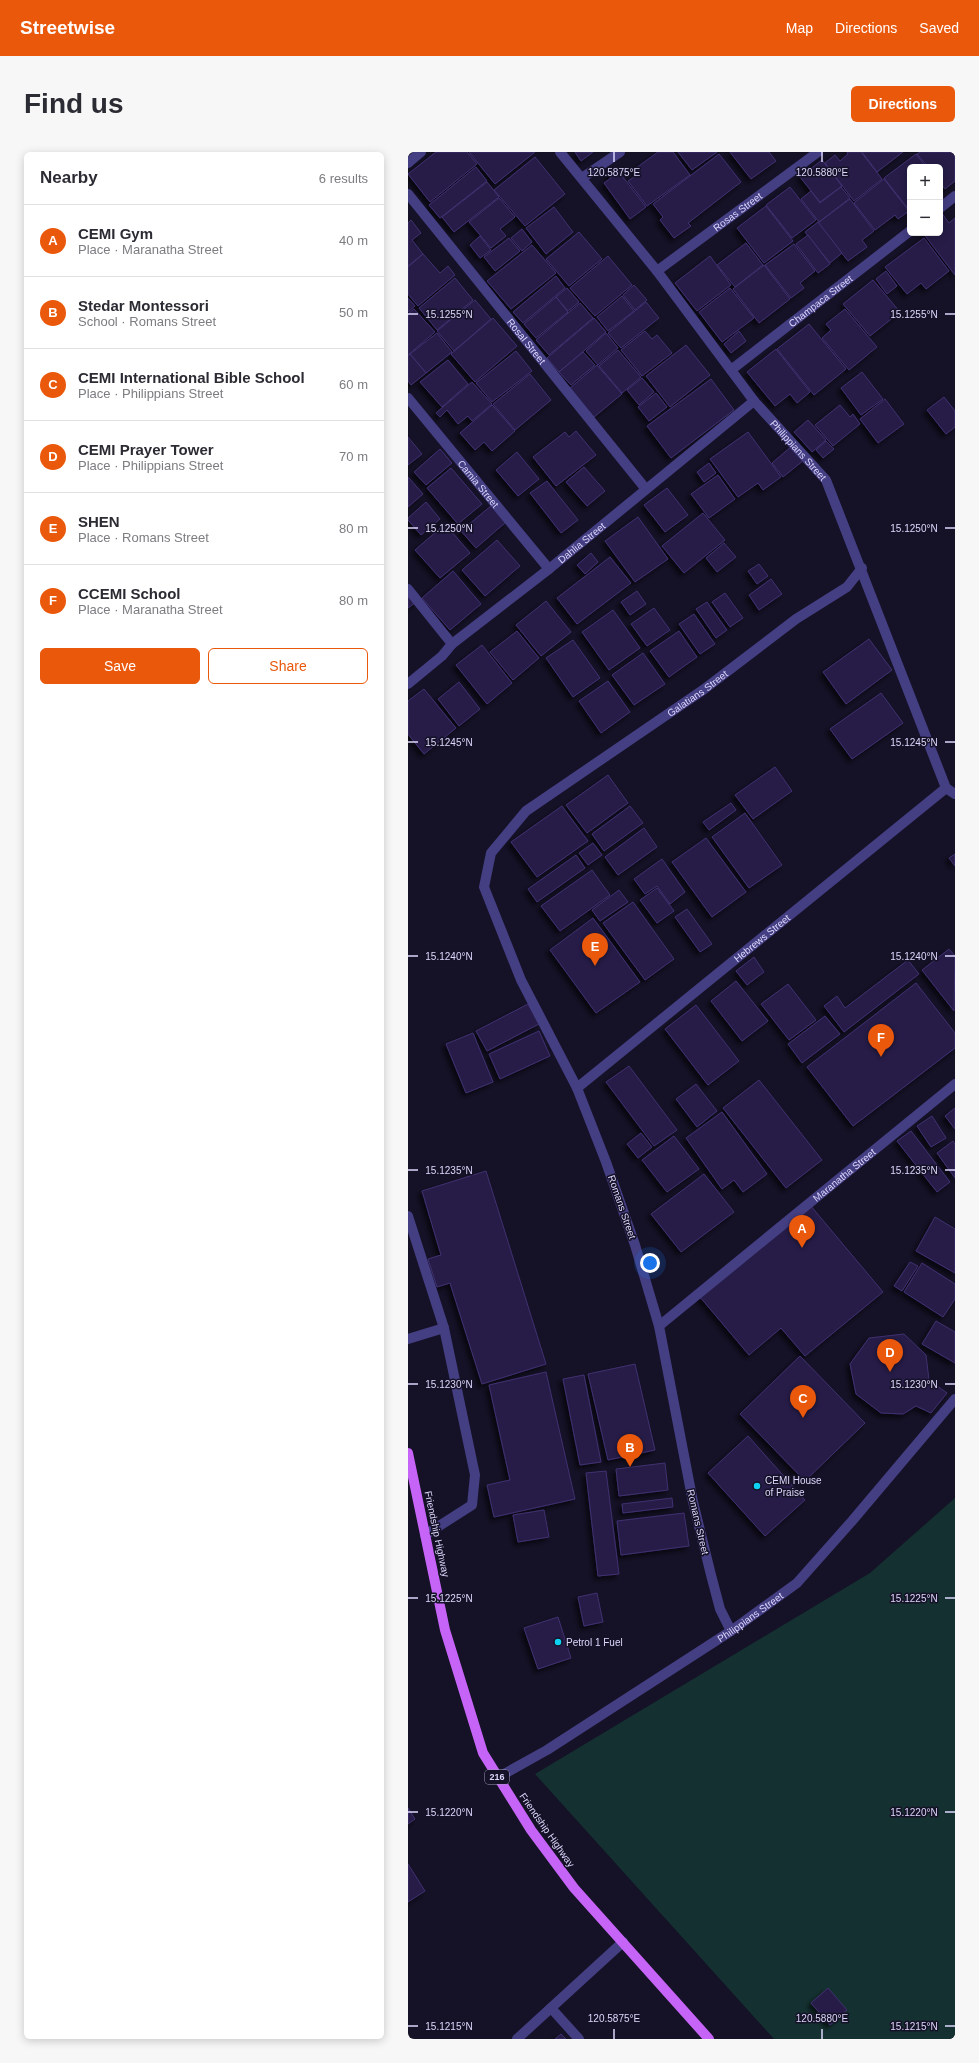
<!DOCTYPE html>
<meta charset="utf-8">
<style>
body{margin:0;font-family:Helvetica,sans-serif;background:#f7f7f7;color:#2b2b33}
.controls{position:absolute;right:12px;top:12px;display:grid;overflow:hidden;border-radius:6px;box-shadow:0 2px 10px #0003}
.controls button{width:36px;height:36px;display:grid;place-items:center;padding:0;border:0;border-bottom:1px solid #e1e1e2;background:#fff;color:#2b2b33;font:20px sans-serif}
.you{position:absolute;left:242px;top:1111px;width:14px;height:14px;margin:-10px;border:3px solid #fff;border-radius:50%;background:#1a73e8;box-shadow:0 0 0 6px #1a73e833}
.badge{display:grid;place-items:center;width:26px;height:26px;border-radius:50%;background:#ea580c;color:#fff;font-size:13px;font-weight:700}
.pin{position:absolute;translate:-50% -33px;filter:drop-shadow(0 1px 2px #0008)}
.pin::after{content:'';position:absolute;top:21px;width:14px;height:12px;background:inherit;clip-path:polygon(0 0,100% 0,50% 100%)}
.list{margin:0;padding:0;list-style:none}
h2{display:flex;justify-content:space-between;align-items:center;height:52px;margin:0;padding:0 16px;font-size:17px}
h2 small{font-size:13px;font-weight:400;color:#7c7c81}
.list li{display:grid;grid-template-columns:26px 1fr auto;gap:12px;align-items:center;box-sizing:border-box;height:72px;padding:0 16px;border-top:1px solid #e1e1e2}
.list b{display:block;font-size:15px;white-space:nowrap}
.list p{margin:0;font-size:13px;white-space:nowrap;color:#7c7c81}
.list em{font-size:13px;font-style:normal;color:#7c7c81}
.actions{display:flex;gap:8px;padding:12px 16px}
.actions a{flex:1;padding:9px 0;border:1px solid #ea580c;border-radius:6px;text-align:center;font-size:14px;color:#ea580c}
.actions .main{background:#ea580c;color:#fff}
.map{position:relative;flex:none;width:547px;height:1887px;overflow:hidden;border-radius:6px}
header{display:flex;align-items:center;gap:24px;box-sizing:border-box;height:56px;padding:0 20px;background:#ea580c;color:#fff}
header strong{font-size:19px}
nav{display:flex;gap:22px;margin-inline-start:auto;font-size:14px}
.intro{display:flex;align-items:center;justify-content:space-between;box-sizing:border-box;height:96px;padding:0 24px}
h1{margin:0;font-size:28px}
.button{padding:10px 18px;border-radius:6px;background:#ea580c;color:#fff;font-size:14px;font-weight:700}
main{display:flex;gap:24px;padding:0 24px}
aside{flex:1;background:#fff;border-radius:6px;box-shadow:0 2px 10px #0003}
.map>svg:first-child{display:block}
.green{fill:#143030}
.building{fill:#271d46;stroke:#403171;filter:url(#shadow)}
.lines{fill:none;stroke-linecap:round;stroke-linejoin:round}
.minor{stroke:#443e83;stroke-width:10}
.major{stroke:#c764f8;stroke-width:10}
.ticks{fill:none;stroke:#ddd7fd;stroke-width:1.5}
.poi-dot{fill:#0dd2f4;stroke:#151126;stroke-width:1.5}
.labels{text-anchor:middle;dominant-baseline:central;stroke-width:3;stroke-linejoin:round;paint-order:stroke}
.shield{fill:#151126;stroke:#a19cbc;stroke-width:1}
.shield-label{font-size:9px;font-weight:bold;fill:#ddd7fd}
.street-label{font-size:10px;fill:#ddd7fd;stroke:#151126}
.poi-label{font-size:10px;fill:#ddd7fd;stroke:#151126;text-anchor:start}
.ticks-label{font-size:10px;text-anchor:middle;fill:#ddd7fd;stroke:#151126;stroke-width:3;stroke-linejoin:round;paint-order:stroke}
</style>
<header>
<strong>Streetwise</strong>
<nav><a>Map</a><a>Directions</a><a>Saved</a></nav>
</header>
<div class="intro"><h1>Find us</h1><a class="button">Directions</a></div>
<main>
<aside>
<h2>Nearby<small>6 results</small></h2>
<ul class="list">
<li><span class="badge">A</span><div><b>CEMI Gym</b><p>Place · Maranatha Street</p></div><em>40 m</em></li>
<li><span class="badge">B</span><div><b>Stedar Montessori</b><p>School · Romans Street</p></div><em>50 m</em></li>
<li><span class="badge">C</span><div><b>CEMI International Bible School</b><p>Place · Philippians Street</p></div><em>60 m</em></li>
<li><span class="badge">D</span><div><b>CEMI Prayer Tower</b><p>Place · Philippians Street</p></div><em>70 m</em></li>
<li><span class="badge">E</span><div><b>SHEN</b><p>Place · Romans Street</p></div><em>80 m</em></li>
<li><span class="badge">F</span><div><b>CCEMI School</b><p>Place · Maranatha Street</p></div><em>80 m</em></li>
</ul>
<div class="actions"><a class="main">Save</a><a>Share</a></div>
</aside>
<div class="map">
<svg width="547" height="1887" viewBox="0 0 547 1887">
<defs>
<filter id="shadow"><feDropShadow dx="-3.5" dy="3.5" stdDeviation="2" flood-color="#0009"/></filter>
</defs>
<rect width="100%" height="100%" fill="#151126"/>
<!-- green -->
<path class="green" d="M547,1346v541h-181l-239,-265 335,-201z"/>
<!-- building -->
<g class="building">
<path d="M28,0h31l10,12 -47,38 -22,-28z"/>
<path d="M61,0h66l-40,32z"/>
<path d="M167,0h18l-12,9z"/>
<path d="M250,0h15l17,23 -43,31 -19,-25 12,-8 -4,-5z"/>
<path d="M270,0h39l-25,18z"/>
<path d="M322,0h39l7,9 -25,18z"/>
<path d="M439,0h14l21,27 -28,22 -29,-38 10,-8 5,6 8,-7z"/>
<path d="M454,0h41l-26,20z"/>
<path d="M512,0h35v29l-10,8 -5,-6v-16h-12l-11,-13z"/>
<path d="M311,2l22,28 -53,41 3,3 -17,12 -14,-18 3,-3 -10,-13z"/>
<path d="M508,2l10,13h-16l-1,43 -25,-32z"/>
<path d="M127,5l30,37 -40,32 -31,-36z"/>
<path d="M414,8l20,26 -22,16 -20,-25z"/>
<path d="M68,15l11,14 -47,37 -11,-13z"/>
<path d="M208,16l30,39 -16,12 -26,-36 7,-5 -3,-4z"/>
<path d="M476,27l25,32 -11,8 -3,-4 -20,15 -21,-27z"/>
<path d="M79,30l12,15 -45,35 -12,-15z"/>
<path d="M382,35l26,33 -24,18 -26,-33z"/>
<path d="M433,35l9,11 -31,24 -18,-23 10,-8 9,12z"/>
<path d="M91,46l16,19 -15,12 6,7 -15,12 -22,-26z"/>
<path d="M442,47l24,32 -12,9 5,7 -19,14 -30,-38z"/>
<path d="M358,54l27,35 -29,22 -27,-35z"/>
<path d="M146,55l19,25 -27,22 -20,-26z"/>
<path d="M533,60l8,11 6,-5v57l-32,-42h17z"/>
<path d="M3,68l10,13 -9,7 11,14 -15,12v-43z"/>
<path d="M410,70l24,31 -12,10 -25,-31z"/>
<path d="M114,77l10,13 -10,9 -11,-13z"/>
<path d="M171,80l23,27 -33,27 -23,-27z"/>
<path d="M400,83l22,29 -12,9 -22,-29z"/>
<path d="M72,84l11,14 -11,8 -10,-13z"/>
<path d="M101,86l11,13 -25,20 -11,-14z"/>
<path d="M516,86l25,33 -23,18 -5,-6 -14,11 -22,-27z"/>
<path d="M338,91l17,22 -28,22 -18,-22z"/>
<path d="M386,92l21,27 -15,12 4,5 -13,10 -26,-33z"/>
<path d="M124,93l24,28 -45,36 -24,-28z"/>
<path d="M15,102l17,19 8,-7 7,9 -37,31 -10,-12v-27z"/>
<path d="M200,104l24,29 -37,31 -25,-28z"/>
<path d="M302,104l21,29 -34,26 -22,-28z"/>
<path d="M356,113l26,34 -31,24 -26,-34z"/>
<path d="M478,119l11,15 -10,8 -11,-15z"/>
<path d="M148,124l9,12 -42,35 -10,-11z"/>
<path d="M47,126l18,22 -36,30 -18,-22z"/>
<path d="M465,128l27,32 -30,24 -27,-32z"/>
<path d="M226,133l13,15 -12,10 -12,-15z"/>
<path d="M159,136l12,14 -11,9 -12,-14z"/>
<path d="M322,136l24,30 -32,24 -23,-30z"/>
<path d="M214,144l12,15 -26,20 -11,-14z"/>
<path d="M148,145l12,15 -32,26 -12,-14z"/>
<path d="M0,146l7,8 -7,6z"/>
<path d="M67,148l16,19 -37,32 -17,-20z"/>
<path d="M238,150l13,16 -38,30 -13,-15z"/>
<path d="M172,151l13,15 -44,37 -13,-15z"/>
<path d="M6,157l21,23 -27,23v-41z"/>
<path d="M437,157l32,38 -28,23 -27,-32 9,-8 -5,-6z"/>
<path d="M85,166l24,28 -42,36 -24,-28z"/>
<path d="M186,166l12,14 -47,40 -12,-14z"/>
<path d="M401,172l37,45 -32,26 -37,-46z"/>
<path d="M237,179l7,8 5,-4 15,18 -30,23 -21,-26z"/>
<path d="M331,179l7,10 -15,12 -7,-9z"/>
<path d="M29,181l15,19 -26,21 -16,-19z"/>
<path d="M198,181l12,15 -20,17 -12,-14z"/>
<path d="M278,193l24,30 -40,32 -24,-31z"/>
<path d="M368,197l34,43 -13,11 -7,-9 -15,12 -28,-34z"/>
<path d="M210,198l23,27 -19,16 -23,-27z"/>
<path d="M108,199l16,20 -40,31 -16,-19z"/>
<path d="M175,200l12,13 -24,20 -12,-13z"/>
<path d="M2,202l16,19 -15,12 -3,-4v-25z"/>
<path d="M40,208l20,24 -26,23 -22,-25z"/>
<path d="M189,213l25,29 -28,23 -25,-28z"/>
<path d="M454,220l21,27 -22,16 -20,-27z"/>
<path d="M122,222l21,26 -36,30 -22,-26z"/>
<path d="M234,226l12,14 -15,13 -12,-15z"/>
<path d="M303,227l23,31 -63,48 -24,-32z"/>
<path d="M64,230l20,22 -20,17 -4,-5 -10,8 -11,-14 -7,7 -4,-4z"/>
<path d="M248,241l11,14 -18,14 -11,-14z"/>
<path d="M536,245l11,14v16l-9,7 -19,-24z"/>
<path d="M477,247l19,25 -26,19 -18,-24z"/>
<path d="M84,253l23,26 -23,20 -8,-9 -9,8 -15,-17z"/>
<path d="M432,253l10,12 3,-3 7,10 -27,22 -18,-21z"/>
<path d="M400,268l18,20 -14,12 -18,-20z"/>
<path d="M168,279l20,24 -40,31 -23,-29 32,-25 4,5z"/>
<path d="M340,280l33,45 -18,13 -5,-7 -20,14 -28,-38z"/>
<path d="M0,285l14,17 -14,11z"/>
<path d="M418,289l8,8 -11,9 -7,-8z"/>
<path d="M384,294l12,14 -21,17 -11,-14z"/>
<path d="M32,297l12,14 -26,22 -12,-13z"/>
<path d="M109,300l22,27 -21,17 -22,-26z"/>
<path d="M301,311l7,10 -12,9 -7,-10z"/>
<path d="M176,315l21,24 -18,15 -21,-24z"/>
<path d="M43,316l31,36 -24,20 -31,-36z"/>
<path d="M310,323l17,24 -26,19 -18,-24z"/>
<path d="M0,325l15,17 -15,13z"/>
<path d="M139,329l31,39 -17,13 -31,-40z"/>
<path d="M259,336l21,27 -23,17 -21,-27z"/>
<path d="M18,350l14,17 -19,16 -13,-15v-2z"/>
<path d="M84,353l14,17 -30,26 -15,-17z"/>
<path d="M295,361l22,27 -41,33 -22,-27z"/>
<path d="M230,365l30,42 -33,23 -30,-41z"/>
<path d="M37,372l25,29 -30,25 -25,-28z"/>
<path d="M89,388l23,26 -35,30 -23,-26z"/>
<path d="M316,391l12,14 -19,15 -11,-14z"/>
<path d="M183,401l7,9 -13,12 -8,-9z"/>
<path d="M202,405l21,26 -54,41 -20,-26z"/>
<path d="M351,412l9,12 -11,8 -9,-13z"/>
<path d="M45,419l28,33 -31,26 -28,-32z"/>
<path d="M363,427l11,15 -23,16 -10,-15z"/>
<path d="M229,439l9,13 -16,11 -9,-13z"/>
<path d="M0,440l8,10 -8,6z"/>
<path d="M317,441l18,25 -13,9 -18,-25z"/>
<path d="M138,449l25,31 -30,24 -25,-31z"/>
<path d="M299,450l20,28 -11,8 -20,-29z"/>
<path d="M246,456l16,22 -23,16 -16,-22z"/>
<path d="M205,458l27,38 -31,22 -27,-38z"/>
<path d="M286,462l21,30 -15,10 -21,-30z"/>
<path d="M109,479l22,27 -26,22 -23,-28z"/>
<path d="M271,479l18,26 -28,20 -19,-26z"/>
<path d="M461,487l23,31 -46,34 -23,-32z"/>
<path d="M165,488l27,38 -27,19 -27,-39z"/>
<path d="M74,493l30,38 -25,21 -31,-39z"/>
<path d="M235,501l22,31 -31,21 -22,-30z"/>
<path d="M200,529l22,31 -29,21 -22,-32z"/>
<path d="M51,530l21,27 -21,17 -21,-27z"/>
<path d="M16,537l32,39 -32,26 -16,-20v-33z"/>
<path d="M473,541l22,30 -51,36 -22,-30z"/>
<path d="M367,615l17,24 -39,28 -18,-24z"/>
<path d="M200,623l20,28 -41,30 -21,-28z"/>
<path d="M323,651l5,7 -27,20 -6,-8z"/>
<path d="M154,654l26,35 -51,36 -26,-35z"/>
<path d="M222,654l13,17 -39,28 -12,-17z"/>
<path d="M337,661l37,52 -33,23 -37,-51z"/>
<path d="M236,676l13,19 -39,28 -13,-18z"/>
<path d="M298,686l40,54 -34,25 -40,-55z"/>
<path d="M185,691l9,12 -14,10 -9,-12z"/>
<path d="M547,702v12l-6,-8z"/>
<path d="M168,703l9,13 -48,34 -9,-13z"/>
<path d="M254,707l23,33 -15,12 -13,-18 -12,8 -11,-15z"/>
<path d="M184,718l18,25 -50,36 -19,-25z"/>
<path d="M249,736l17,23 -17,12 -17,-23z"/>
<path d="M211,738l9,12 -28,19 -8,-11z"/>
<path d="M225,750l41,57 -29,21 -42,-57z"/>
<path d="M279,757l25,35 -12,8 -25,-35z"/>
<path d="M185,766l47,64 -44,31 -46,-63z"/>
<path d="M541,797l6,7 -1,55 -32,-41z"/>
<path d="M346,805l10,15 -17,13 -11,-14z"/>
<path d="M500,808l11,14 -75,58 -20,-26 13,-10 8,12z"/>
<path d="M328,829l32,40 -26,20 -31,-40z"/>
<path d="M508,831l39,50v15l-102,78 -46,-59z"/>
<path d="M380,832l28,36 -27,20 -28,-36z"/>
<path d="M120,852l11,20 -52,27 -11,-20z"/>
<path d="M288,853l43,56 -31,24 -43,-56z"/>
<path d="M417,864l15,18 -38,29 -14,-19z"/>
<path d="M131,879l11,25 -50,23 -11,-25z"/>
<path d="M65,881l20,49 -27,11 -20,-49z"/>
<path d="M221,914l48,64 -23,16 -48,-64z"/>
<path d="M351,928l63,80 -36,28 -63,-80z"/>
<path d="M288,932l21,27 -20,16 -21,-28z"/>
<path d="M547,956v21l-10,-13z"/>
<path d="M314,960l45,62 -24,18 -9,-12 -12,9 -36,-51z"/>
<path d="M524,964l14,22 -15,9 -14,-21z"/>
<path d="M503,979l39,51 -13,10 -40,-51z"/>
<path d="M233,981l11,14 -14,11 -11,-14z"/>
<path d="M266,984l25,33 -32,23 -25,-32z"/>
<path d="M545,989l2,3v34l-18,-25z"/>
<path d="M78,1019l60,193 -64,20 -32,-101 -13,4 -9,-28 13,-4 -19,-64z"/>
<path d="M296,1022l30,38 -53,40 -30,-38z"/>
<path d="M402,1053l73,87 -78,64 -24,-28 -32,27 -49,-58z"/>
<path d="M527,1065l20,12v44l-39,-22z"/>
<path d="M502,1110l8,4 -16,25 -8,-5z"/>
<path d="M514,1111l33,21v15l-12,18 -39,-25z"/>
<path d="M528,1169l19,11v31l-33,-19z"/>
<path d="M496,1182l22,21 3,25 18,13 -16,20 -15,-7 -13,8 -22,-1 -25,-19 -6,-30 19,-26z"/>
<path d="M392,1204l65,67 -60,58 -65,-67z"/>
<path d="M227,1212l20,86 -47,10 -20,-86z"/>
<path d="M138,1220l29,127 -81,18 -7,-32 23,-5 -21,-95z"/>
<path d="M176,1223l17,87 -21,3 -17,-86z"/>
<path d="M340,1284l57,64 -40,36 -57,-63z"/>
<path d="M257,1311l3,27 -49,6 -3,-27z"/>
<path d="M198,1319l13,103 -21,2 -12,-103z"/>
<path d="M264,1346l1,9 -50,6 -1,-9z"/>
<path d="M136,1358l5,27 -31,5 -5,-27z"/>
<path d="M276,1361l5,33 -68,9 -4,-34z"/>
<path d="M189,1441l6,29 -19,4 -6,-29z"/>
<path d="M150,1465l13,41 -33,11 -14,-41z"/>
<path d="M0,1656l7,11 -7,5z"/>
<path d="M0,1712l17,27 -17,11z"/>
<path d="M420,1836l19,22 -17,15 -19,-22z"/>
<path d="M153,1882l5,5h-11z"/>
</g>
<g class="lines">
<!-- minor -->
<g class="minor">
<path id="s1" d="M152,0l97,119 97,130 72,79 120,308 9,6"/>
<path d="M0,11l13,-11"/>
<path d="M174,26l38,-26"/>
<path id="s2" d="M0,42l237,294"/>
<path d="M532,56l15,-12"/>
<path id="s3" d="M249,119l161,-119"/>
<path id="s4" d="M323,218l179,-139"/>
<path id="s5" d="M0,246l141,171"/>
<path d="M0,437l44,55"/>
<path id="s6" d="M0,532l34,-28 10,-12 97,-75 205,-168"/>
<path id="s7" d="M169,936l369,-300"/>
<path d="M0,1064l36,112 31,147 -3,30 -47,30"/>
<path id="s8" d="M251,1174l296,-242"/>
<path d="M0,1187l36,-11"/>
<path id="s9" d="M323,1479l-11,-22 -9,-34 -18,-73 -34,-176 -24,-81 -29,-83 -29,-74 -56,-108 -37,-93 7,-34 35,-42 177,-121 93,-71 51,-32 15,-19"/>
<path id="s10" d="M89,1626l50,-28 184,-119 66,-48 55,-62 103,-122"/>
<path d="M143,1856l28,31"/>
<path d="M109,1887l106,-97"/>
</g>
<!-- major -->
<path class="major" d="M0,1301l37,177 38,123 48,77 43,58 135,151"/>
</g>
<!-- ticks -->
<path class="ticks" d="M206,0v10M414,0v10M0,162h10M537,162h10M0,376h10M537,376h10M0,590h10M537,590h10M0,804h10M537,804h10M0,1018h10M537,1018h10M0,1232h10M537,1232h10M0,1446h10M537,1446h10M0,1660h10M537,1660h10M0,1874h10M537,1874h10M206,1877v10M414,1877v10"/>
<!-- markers -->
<g class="poi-dot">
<circle cx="349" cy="1334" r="4"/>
<circle cx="150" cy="1490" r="4"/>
</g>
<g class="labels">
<!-- shield labels -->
<rect class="shield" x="77" y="1618" width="24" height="14" rx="3"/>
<g class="shield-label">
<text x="89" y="1625">216</text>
</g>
<!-- street labels -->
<g class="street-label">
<text stroke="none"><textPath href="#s3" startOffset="100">Rosas Street</textPath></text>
<text stroke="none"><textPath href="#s4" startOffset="113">Champaca Street</textPath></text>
<text stroke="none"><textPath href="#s2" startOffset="189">Rosal Street</textPath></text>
<text stroke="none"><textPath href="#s1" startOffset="382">Philippians Street</textPath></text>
<text stroke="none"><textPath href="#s5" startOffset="111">Camia Street</textPath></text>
<text stroke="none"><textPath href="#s6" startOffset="224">Dahlia Street</textPath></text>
<text stroke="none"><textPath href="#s9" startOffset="1085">Galatians Street</textPath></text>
<text stroke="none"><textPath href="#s7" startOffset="238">Hebrews Street</textPath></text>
<text stroke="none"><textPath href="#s8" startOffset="239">Maranatha Street</textPath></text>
<text transform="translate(214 1055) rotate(71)">Romans Street</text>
<text transform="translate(290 1370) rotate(77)">Romans Street</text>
<text transform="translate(29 1382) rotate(78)">Friendship Highway</text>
<text stroke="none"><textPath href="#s10" startOffset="300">Philippians Street</textPath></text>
<text transform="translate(139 1678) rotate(55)">Friendship Highway</text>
</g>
<!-- poi labels -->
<g class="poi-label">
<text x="357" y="1328">CEMI House<tspan x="357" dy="12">of Praise</tspan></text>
<text x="158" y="1490">Petrol 1 Fuel</text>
</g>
</g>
<g class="ticks-label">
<text x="206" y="24">120.5875°E</text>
<text x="414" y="24">120.5880°E</text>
<text x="41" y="166">15.1255°N</text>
<text x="506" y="166">15.1255°N</text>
<text x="41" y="380">15.1250°N</text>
<text x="506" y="380">15.1250°N</text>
<text x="41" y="594">15.1245°N</text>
<text x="506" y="594">15.1245°N</text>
<text x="41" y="808">15.1240°N</text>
<text x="506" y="808">15.1240°N</text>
<text x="41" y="1022">15.1235°N</text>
<text x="506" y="1022">15.1235°N</text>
<text x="41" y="1236">15.1230°N</text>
<text x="506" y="1236">15.1230°N</text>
<text x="41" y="1450">15.1225°N</text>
<text x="506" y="1450">15.1225°N</text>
<text x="41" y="1664">15.1220°N</text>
<text x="506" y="1664">15.1220°N</text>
<text x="206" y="1870">120.5875°E</text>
<text x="414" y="1870">120.5880°E</text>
<text x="41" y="1878">15.1215°N</text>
<text x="506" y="1878">15.1215°N</text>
</g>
</svg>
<div class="controls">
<button>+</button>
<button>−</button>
</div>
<div class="you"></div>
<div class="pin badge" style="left:394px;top:1096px">A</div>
<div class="pin badge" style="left:222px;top:1315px">B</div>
<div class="pin badge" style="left:395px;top:1266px">C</div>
<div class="pin badge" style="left:482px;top:1220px">D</div>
<div class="pin badge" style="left:187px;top:814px">E</div>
<div class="pin badge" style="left:473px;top:905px">F</div>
</div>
</main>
